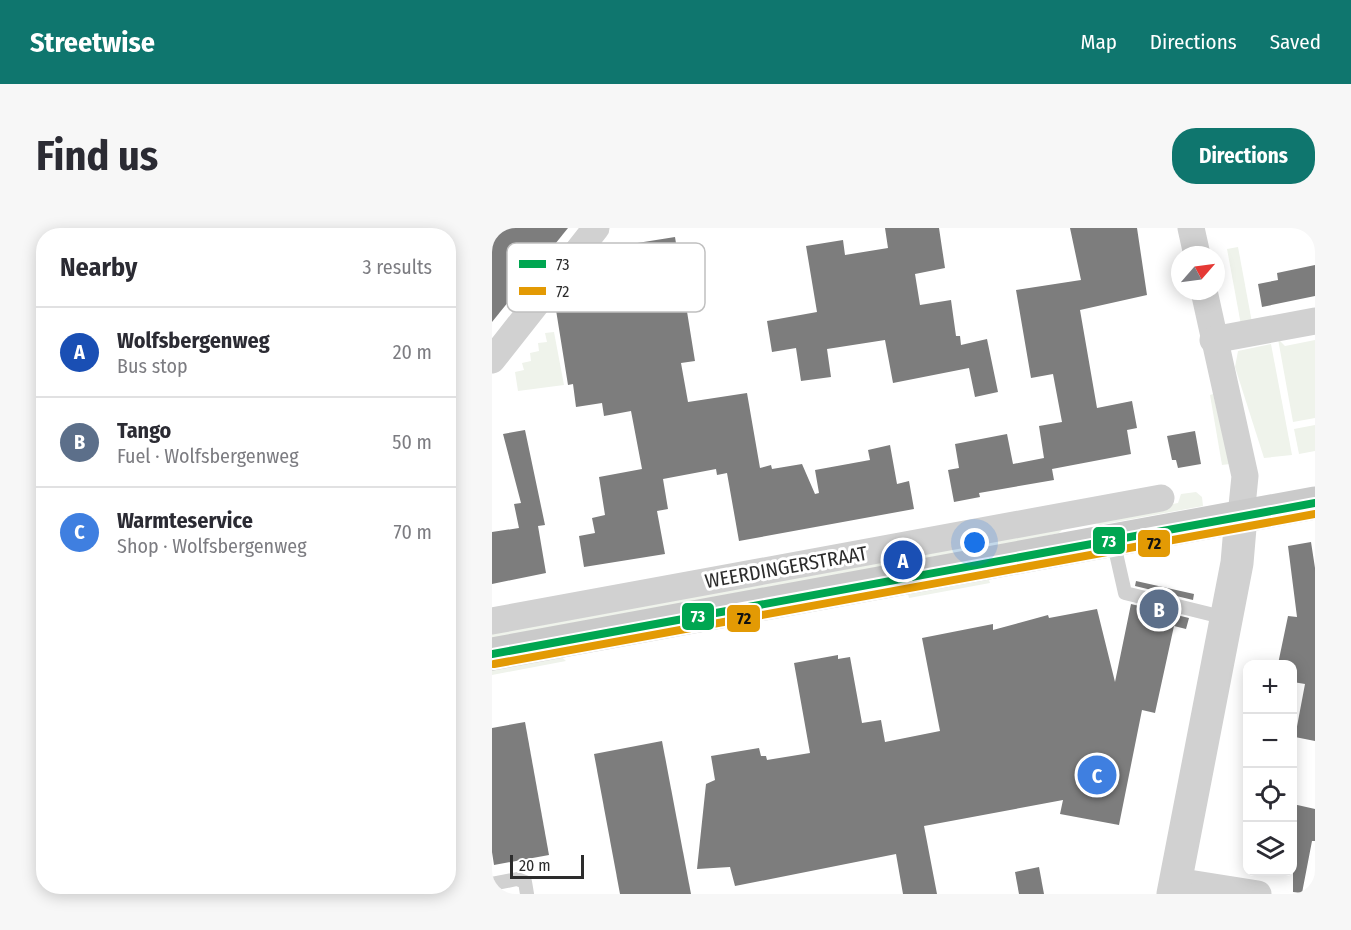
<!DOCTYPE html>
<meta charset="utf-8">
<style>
body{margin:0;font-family:"Fira Sans Condensed",sans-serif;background:#f7f7f7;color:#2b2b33}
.controls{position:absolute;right:18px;bottom:18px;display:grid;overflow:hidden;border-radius:12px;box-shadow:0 3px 15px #0003}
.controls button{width:54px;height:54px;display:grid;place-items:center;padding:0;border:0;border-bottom:2px solid #e1e1e2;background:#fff;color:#2b2b33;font:30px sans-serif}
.compass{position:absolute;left:679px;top:18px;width:54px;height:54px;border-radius:50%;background:#fff;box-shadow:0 3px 15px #0003;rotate:62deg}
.scale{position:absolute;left:18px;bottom:15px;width:74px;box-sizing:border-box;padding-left:6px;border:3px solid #2c2c2c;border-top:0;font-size:16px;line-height:21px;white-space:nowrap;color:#2c2c2c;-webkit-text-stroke:4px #fff;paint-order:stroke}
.you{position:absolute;left:483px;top:315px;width:21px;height:21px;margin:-15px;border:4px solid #fff;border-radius:50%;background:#1a73e8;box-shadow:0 0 0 9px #1a73e833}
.badge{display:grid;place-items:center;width:39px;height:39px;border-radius:50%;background:#0f766e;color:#fff;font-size:20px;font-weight:700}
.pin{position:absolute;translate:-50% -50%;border:3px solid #fff;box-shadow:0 2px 6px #0006}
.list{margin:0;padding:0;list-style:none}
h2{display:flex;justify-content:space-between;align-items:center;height:78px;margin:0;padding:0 24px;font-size:26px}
h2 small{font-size:20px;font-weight:400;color:#7c7c81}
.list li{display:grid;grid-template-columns:39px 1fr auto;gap:18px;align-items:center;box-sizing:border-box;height:90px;padding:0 24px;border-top:2px solid #e1e1e2}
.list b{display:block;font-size:22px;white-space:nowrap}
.list p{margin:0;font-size:20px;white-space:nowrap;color:#7c7c81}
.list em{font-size:20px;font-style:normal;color:#7c7c81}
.icon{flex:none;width:33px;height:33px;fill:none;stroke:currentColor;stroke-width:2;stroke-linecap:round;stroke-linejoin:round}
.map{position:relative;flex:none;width:823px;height:666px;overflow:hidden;border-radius:24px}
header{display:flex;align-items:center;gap:36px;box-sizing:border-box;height:84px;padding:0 30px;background:#0f766e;color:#fff}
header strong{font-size:28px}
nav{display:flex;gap:33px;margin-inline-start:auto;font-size:21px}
.intro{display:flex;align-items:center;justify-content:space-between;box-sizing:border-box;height:144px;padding:0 36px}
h1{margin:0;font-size:42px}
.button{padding:15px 27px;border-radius:24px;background:#0f766e;color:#fff;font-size:21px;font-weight:700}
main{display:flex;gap:36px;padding:0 36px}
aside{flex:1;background:#fff;border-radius:24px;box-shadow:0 3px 15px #0003}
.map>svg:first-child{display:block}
.green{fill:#eff3eb}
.building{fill:#7d7d7d}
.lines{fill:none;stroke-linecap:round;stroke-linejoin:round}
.service{stroke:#d1d1d1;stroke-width:14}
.minor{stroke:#d1d1d1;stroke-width:27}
.tertiary{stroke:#d1d1d1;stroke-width:33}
.secondary{stroke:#cacaca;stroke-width:33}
.bus-1-casing{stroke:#fff;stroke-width:12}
.bus-2-casing{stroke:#fff;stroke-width:12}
.bus-1{stroke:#00a651;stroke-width:8}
.bus-2{stroke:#e39a04;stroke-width:8}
.labels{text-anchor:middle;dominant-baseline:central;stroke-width:6;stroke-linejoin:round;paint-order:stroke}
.street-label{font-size:20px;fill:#2c2c2c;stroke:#fff}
.key{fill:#fff;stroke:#c0c0c0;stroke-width:1.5}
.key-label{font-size:16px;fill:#2c2c2c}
.line-badge{stroke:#fff;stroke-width:2}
.badge-label{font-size:16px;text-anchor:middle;font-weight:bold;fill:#fff}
.pale-badge-label{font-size:16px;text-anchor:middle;font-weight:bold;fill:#111}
</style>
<header>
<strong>Streetwise</strong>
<nav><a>Map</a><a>Directions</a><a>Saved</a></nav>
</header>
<div class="intro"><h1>Find us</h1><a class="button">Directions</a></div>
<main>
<aside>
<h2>Nearby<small>3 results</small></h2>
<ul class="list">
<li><span class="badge" style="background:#1a4fb4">A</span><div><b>Wolfsbergenweg</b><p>Bus stop</p></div><em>20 m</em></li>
<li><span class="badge" style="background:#5c6f8a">B</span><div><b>Tango</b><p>Fuel · Wolfsbergenweg</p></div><em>50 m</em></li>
<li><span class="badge" style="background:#3f7fe0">C</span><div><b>Warmteservice</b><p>Shop · Wolfsbergenweg</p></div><em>70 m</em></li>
</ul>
</aside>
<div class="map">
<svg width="823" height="666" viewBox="0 0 823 666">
<rect width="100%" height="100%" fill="#fff"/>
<!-- green -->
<g class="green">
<path d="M746,19l15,81 -12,-3 -14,-76z"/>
<path d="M62,104l10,53 -46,6 -3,-19 9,-2 -2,-7 9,-2 -1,-8 9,-2 -1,-8 9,-1 -2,-9z"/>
<path d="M786,111l7,7 30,-6v78l-22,4z"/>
<path d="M779,116l21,111 -28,3 -29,-91 3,-16z"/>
<path d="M721,166l17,70 -8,1 -12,-70z"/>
<path d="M823,197v26l-16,3 -5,-25z"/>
<path d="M704,264l6,5 1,9 -103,19 -4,-2 2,-5 80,-15 3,-9z"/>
<path d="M571,301l-4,4 -79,17 -488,91v-12z"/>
<path d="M496,349l2,6 -81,15 -2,-8z"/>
<path d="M66,426l8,7 -74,14v-8z"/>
</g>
<!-- building -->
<g class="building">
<path d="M0,0h76l-76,94z"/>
<path d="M393,0h54l6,40 -30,6 5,31 31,-5 5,36h4l1,9 26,-6 11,53 -23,5 -6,-29 -76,15 -8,-43 -58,9 4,28 -30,4 -5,-33 -24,4 -5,-31 50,-9 -11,-66 37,-6 2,15 43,-7z"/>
<path d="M578,0h67l10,67 -67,15 17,98 35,-7 5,27 -10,2 4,24 -79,15 2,11 -75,13 1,4 -26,5 -6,-32 11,-2 -4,-24 52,-10 6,30 31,-6 -5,-32 23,-4 -9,-48 -22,4 -15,-88 65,-10z"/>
<path d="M183,9l20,124 -14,2 7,39 59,-9 13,75 11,-3 1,4 30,-5 13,30 4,-1 -4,-23 55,-10 -2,-10 22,-5 7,39 12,-3 5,28 -175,32 -12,-68 -10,2 -1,-6 -53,10 5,30 -11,2 8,43 -81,13 -5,-31 16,-3 -3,-15 13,-3 -6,-38 43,-8 -11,-58 -27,5 -2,-13 -26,4 -3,-23 -5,1 -12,-75 64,-11 -8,-52z"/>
<path d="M823,37v31l-53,11 -4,-23 20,-4 -1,-7z"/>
<path d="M33,202l20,95 -7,1 8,47 -54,11v-52l27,-4 -5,-24 7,-1 -18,-69z"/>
<path d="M703,203l6,33 -23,4 -2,-8h-4l-5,-24z"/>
<path d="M819,314l4,26v173l-20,-4 10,-53 -12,-2v-18h-15l10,-48 9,1 -9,-71z"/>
<path d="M644,353l58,13 -1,6 -58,-14z"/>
<path d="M639,376l58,14 -3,11 -12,-3 -19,87 -13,-3 -23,115 -59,-11 3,-14 -139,26 13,68h-34l-7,-40 -161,32 -5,-19 -33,2 9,-85 9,-4 -4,-24 48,-8 2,8h5l1,4 43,-7 -16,-90 44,-8v4l12,-2 12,66 19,-3 4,22 55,-11 -18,-93 71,-14v6l55,-15 1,3 48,-9 18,73z"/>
<path d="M33,494l24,133 -55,10 -2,-13v-124z"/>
<path d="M170,513l29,153h-71l-26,-140z"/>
<path d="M801,576l22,5v32h-3l-10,52 -9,-1z"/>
<path d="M547,639l5,27h-25l-4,-22z"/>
</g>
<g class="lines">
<!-- service -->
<g class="service">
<path d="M621,312l12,53 101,25"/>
<path d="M0,656l25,-5 8,3 2,12"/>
</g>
<!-- minor -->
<g class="minor">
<path d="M699,0l6,27"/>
<path d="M712,63l41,185 -4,40"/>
<path d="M721,112l102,-19"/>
<path d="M0,132l104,-132"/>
<path d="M0,393l669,-123"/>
<path d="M684,653l82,13"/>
</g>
<!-- tertiary -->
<path class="tertiary" d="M681,666l64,-331 4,-47"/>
<!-- secondary -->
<path class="secondary" d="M0,426l823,-151"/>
<defs>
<path id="bus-1" d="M0,426l823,-151"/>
<path id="bus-2" d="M2,436l821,-150"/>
</defs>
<!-- bus-1 casing -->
<use href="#bus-1" class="bus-1-casing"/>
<!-- bus-2 casing -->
<use href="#bus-2" class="bus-2-casing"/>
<!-- bus-1 -->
<use href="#bus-1" class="bus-1"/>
<!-- bus-2 -->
<use href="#bus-2" class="bus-2"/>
</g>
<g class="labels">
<!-- street labels -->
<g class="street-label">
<text transform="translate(294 339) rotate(-10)">WEERDINGERSTRAAT</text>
</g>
</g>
<!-- legend -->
<rect x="15" y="15" width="198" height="69" rx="9" class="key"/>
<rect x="27" y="32" width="27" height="8" fill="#00a651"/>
<rect x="27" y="59" width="27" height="8" fill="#e39a04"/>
<g class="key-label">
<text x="64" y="42">73</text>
<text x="64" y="69">72</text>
</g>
<g class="line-badge">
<rect x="600" y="298" width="34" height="29" rx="6" fill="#00a651"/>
<rect x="645" y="301" width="34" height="29" rx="6" fill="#e39a04"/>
<rect x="189" y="374" width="34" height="29" rx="6" fill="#00a651"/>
<rect x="234" y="376" width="35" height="29" rx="6" fill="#e39a04"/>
</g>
<g class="badge-label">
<text x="617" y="319">73</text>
<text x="206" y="394">73</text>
</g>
<g class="pale-badge-label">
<text x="662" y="321">72</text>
<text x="252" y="396">72</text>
</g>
</svg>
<div class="controls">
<button>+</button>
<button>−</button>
<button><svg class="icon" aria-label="locate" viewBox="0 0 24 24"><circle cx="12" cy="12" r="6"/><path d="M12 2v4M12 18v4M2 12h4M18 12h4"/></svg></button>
<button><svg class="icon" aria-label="layers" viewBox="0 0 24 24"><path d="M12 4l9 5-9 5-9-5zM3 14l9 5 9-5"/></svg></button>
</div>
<svg class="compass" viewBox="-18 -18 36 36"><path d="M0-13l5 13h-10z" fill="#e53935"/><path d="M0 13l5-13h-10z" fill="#7c7c81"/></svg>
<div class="scale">20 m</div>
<div class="you"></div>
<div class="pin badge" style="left:411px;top:332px;background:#1a4fb4">A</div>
<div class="pin badge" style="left:667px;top:381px;background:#5c6f8a">B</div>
<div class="pin badge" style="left:605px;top:547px;background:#3f7fe0">C</div>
</div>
</main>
